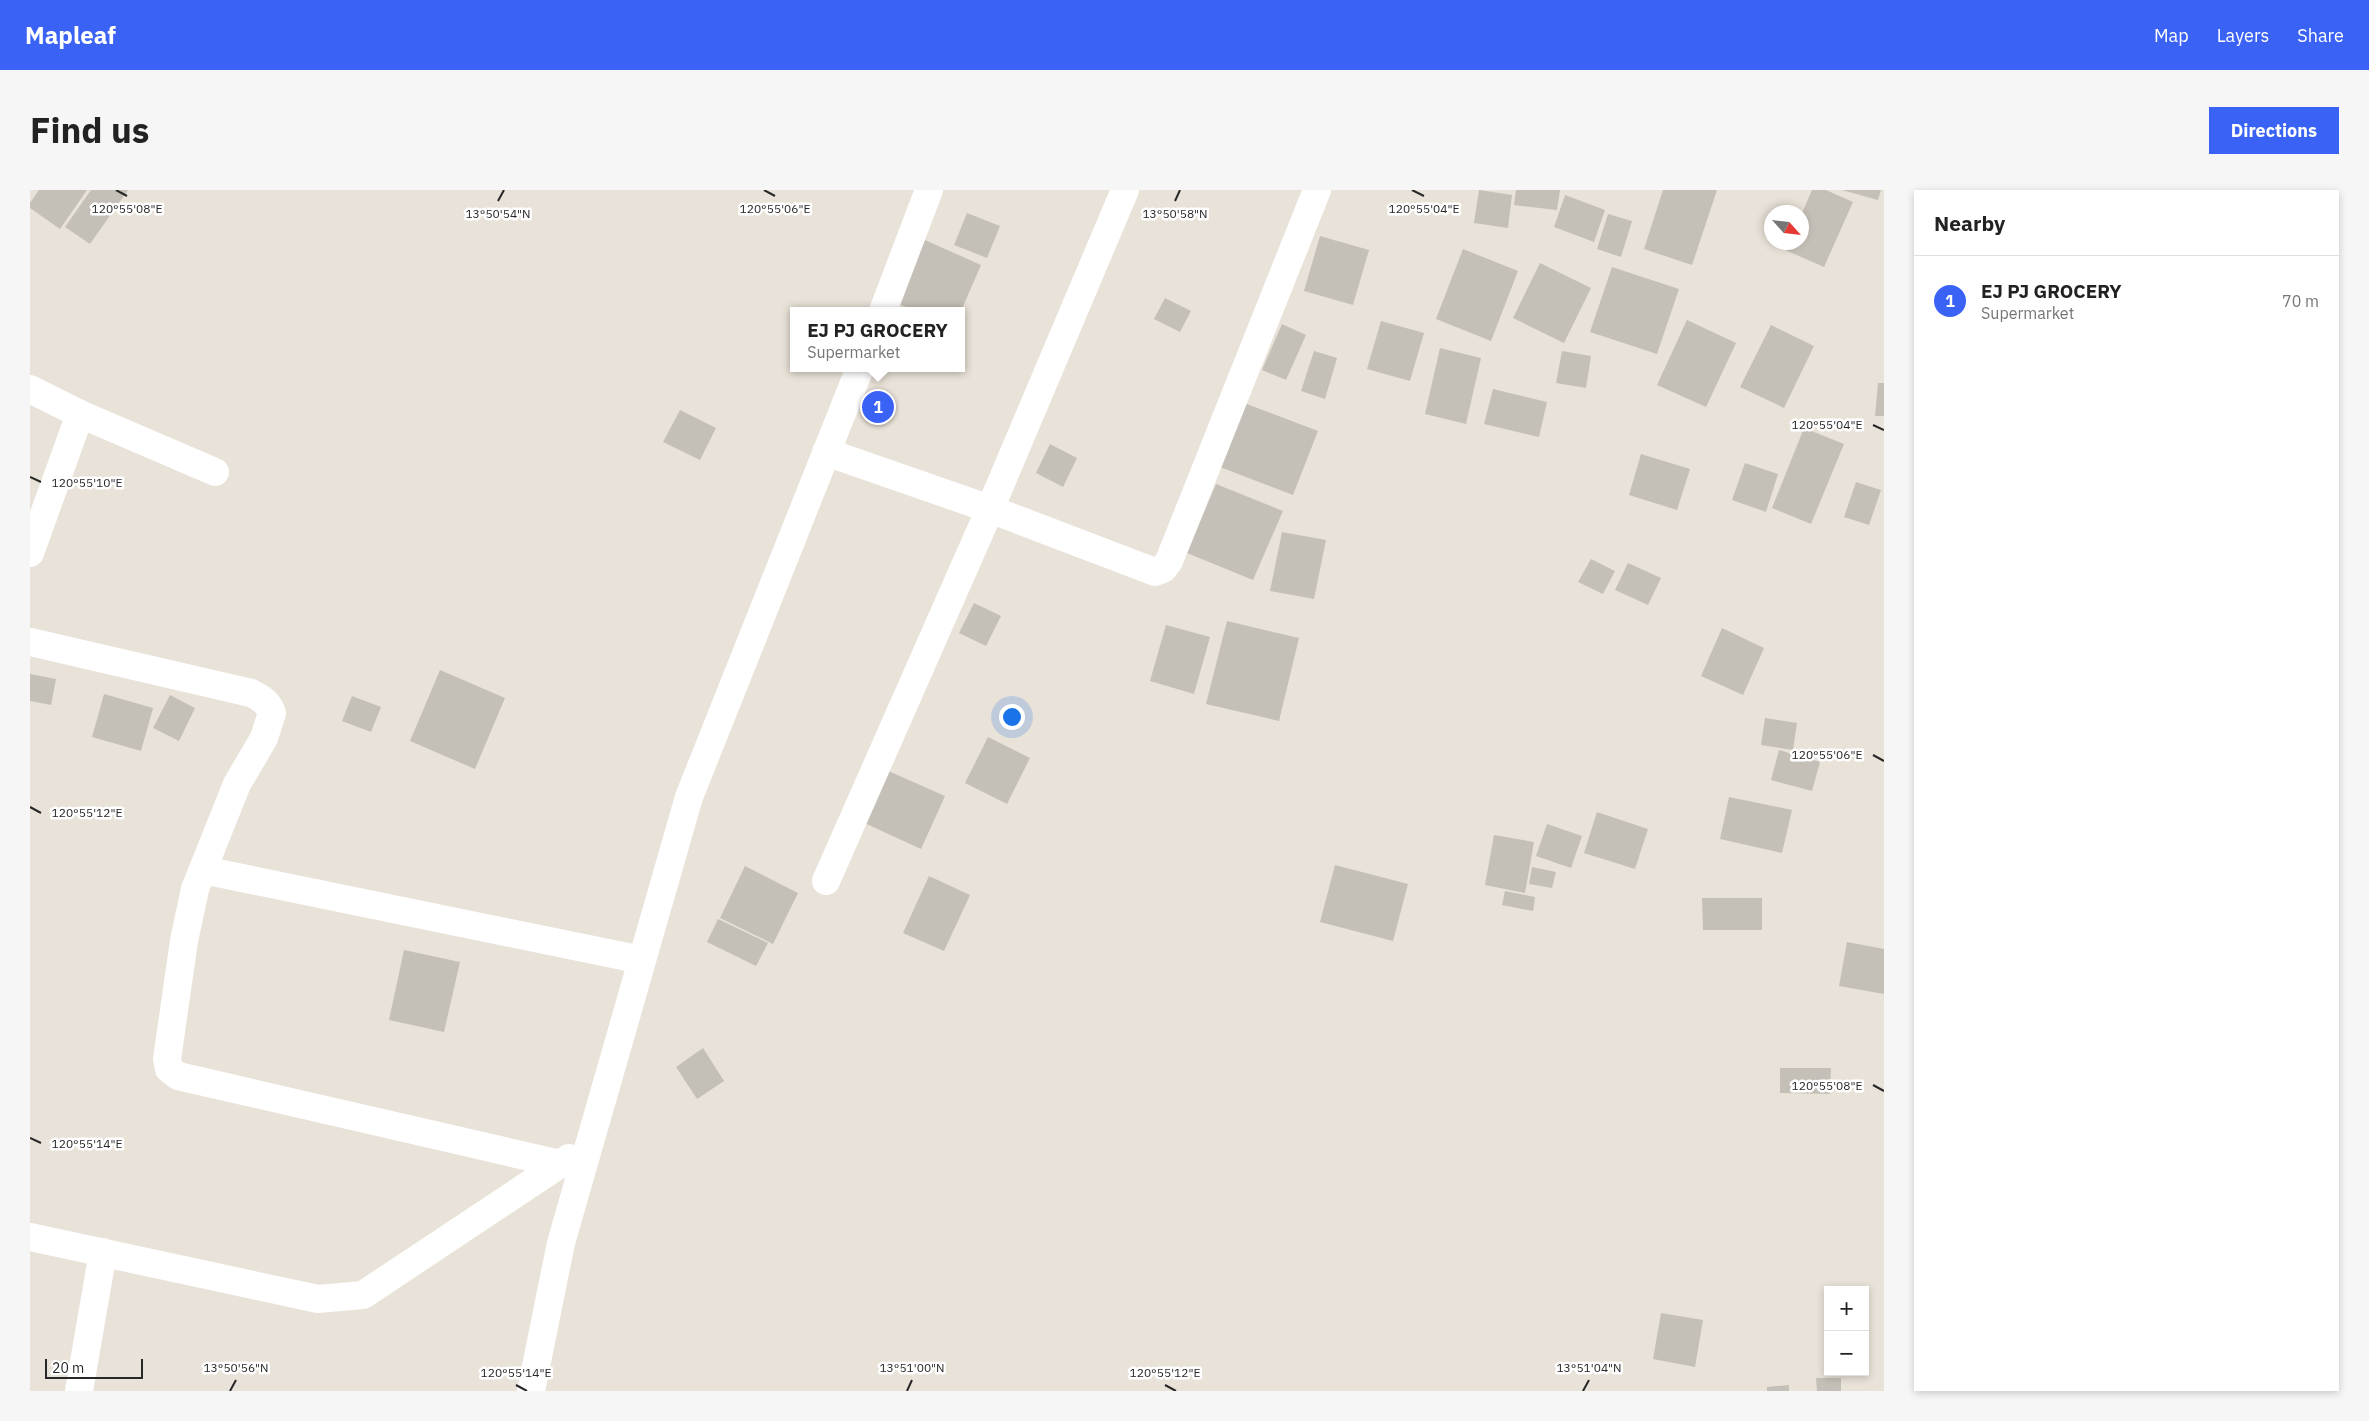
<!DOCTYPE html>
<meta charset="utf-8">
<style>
body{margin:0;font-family:"IBM Plex Sans",sans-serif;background:#f6f6f6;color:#222}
.controls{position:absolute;right:15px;bottom:15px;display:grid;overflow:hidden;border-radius:0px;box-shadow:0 2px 8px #0003}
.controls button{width:45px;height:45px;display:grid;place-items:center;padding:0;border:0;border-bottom:1px solid #e0e0e0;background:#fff;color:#222;font:25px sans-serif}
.compass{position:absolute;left:1734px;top:15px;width:45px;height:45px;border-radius:50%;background:#fff;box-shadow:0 2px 8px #0003;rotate:117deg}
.scale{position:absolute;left:15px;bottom:12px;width:98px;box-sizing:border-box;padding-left:5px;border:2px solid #272727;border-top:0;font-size:14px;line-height:18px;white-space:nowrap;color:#272727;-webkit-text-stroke:4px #fff;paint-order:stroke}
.you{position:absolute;left:981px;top:526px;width:18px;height:18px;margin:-12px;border:4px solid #fff;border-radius:50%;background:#1a73e8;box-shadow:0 0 0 8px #1a73e833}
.badge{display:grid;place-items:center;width:32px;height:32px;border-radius:50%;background:#3a62f5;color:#fff;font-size:16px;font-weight:700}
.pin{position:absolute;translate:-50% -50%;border:2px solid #fff;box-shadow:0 1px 5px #0006}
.popup{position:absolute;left:760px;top:117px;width:175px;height:65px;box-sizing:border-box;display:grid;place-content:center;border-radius:0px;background:#fff;filter:drop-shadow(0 1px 4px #0005);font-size:16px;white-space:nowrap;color:#767676}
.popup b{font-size:19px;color:#222}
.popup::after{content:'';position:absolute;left:50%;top:100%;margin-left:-10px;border:10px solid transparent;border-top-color:#fff}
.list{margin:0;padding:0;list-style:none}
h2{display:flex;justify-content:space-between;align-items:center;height:65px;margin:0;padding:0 20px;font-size:21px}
h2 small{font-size:16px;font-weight:400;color:#767676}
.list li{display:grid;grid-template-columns:32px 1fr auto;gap:15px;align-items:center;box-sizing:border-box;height:90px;padding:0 20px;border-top:1px solid #e0e0e0}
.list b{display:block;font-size:19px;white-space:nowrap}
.list p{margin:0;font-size:16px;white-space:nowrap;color:#767676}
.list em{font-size:16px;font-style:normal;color:#767676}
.map{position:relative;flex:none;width:1854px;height:1201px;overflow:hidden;border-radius:0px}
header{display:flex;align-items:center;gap:30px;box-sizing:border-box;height:70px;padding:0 25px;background:#3a62f5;color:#fff}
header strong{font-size:24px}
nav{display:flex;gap:28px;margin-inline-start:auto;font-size:18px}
.intro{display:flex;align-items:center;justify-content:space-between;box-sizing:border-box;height:120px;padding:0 30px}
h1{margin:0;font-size:35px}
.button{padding:12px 22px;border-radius:0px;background:#3a62f5;color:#fff;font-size:18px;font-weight:700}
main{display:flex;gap:30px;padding:0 30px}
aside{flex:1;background:#fff;border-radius:0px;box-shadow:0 2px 8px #0003}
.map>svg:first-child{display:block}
.building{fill:#c5c0b7}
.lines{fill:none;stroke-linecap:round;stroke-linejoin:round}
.minor{stroke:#fff;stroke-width:28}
.tertiary{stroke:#fff;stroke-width:28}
.ticks{fill:none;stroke:#272727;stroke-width:2}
.ticks-label{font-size:12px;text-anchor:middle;fill:#272727;stroke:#fff;stroke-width:5;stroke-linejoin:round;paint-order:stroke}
</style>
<header>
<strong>Mapleaf</strong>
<nav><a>Map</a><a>Layers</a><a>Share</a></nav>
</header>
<div class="intro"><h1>Find us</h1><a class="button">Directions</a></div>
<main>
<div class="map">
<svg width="1854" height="1201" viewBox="0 0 1854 1201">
<rect width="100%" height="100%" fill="#e9e2d8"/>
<!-- building -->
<g class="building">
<path d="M9,0h48l-27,39 -30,-21v-5z"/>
<path d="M61,0h37l-38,54 -25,-17z"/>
<path d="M1449,0l33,5 -4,33 -34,-5z"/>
<path d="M1486,0h44l-3,20 -43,-5z"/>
<path d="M1633,0h54l-25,75 -48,-16z"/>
<path d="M1782,0h14l27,12 -29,65 -39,-17 3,-8h14v-29z"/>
<path d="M1812,0h39l-3,10z"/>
<path d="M1535,5l40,15 -11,32 -40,-15z"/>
<path d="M937,23l33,13 -13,32 -33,-13z"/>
<path d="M1578,24l24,7 -11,36 -24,-8z"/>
<path d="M1290,46l49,14 -16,55 -49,-14z"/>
<path d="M895,50l56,25 -20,46h-46l-18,-8z"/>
<path d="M1433,59l55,22 -27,70 -55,-22z"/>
<path d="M1510,73l51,25 -27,55 -51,-25z"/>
<path d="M1582,77l67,22 -22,65 -67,-22z"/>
<path d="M1135,108l26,13 -11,21 -26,-13z"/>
<path d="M1657,130l49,23 -30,64 -49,-22z"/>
<path d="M1351,131l43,12 -14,48 -43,-12z"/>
<path d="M1252,134l24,11 -20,45 -24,-10z"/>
<path d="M1741,135l43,21 -30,62 -44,-21z"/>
<path d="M1410,158l41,10 -15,66 -41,-10z"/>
<path d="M1284,161l23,7 -12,41 -24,-8z"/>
<path d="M1532,161l29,5 -5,32 -30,-5z"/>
<path d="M1848,193h6v33h-9z"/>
<path d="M1463,199l54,13 -8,35 -55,-13z"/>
<path d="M1214,213l74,28 -25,64 -73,-28z"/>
<path d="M650,220l36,18 -16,32 -37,-18z"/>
<path d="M1774,238l40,16 -33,80 -39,-16z"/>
<path d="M1020,254l27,14 -14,29 -27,-14z"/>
<path d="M1611,264l49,15 -13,41 -48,-15z"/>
<path d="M1715,273l33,11 -12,38 -34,-12z"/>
<path d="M1826,292l25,8 -12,35 -25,-8z"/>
<path d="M1186,294l67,27 -30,69 -66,-27z"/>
<path d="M1252,342l44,8 -12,59 -44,-8z"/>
<path d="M1561,369l24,12 -12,23 -25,-12z"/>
<path d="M1598,373l33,15 -13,27 -33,-15z"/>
<path d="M944,413l27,13 -15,30 -27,-13z"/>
<path d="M1197,431l72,17 -20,83 -73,-17z"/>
<path d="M1136,435l44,12 -16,57 -44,-13z"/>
<path d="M1692,438l42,20 -21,47 -42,-19z"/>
<path d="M410,480l65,28 -30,71 -65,-28z"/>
<path d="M0,484l26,5 -5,26 -21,-4z"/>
<path d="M74,504l49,14 -12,43 -49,-14z"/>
<path d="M140,505l25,13 -16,33 -26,-13z"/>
<path d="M322,506l29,11 -10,25 -29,-11z"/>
<path d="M1735,528l32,5 -4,27 -32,-5z"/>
<path d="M958,547l42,21 -23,46 -42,-21z"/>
<path d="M1749,560l41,12 -8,29 -41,-11z"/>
<path d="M854,579l61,27 -24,53 -61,-28z"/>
<path d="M1699,607l63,13 -10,43 -62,-14z"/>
<path d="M1567,622l51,17 -13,40 -51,-16z"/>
<path d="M1517,634l35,12 -11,32 -35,-12z"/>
<path d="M1464,645l40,7 -9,51 -40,-8z"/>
<path d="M1305,675l73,19 -15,57 -73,-19z"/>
<path d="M715,676l53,27 -25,51 -53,-26z"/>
<path d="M1502,677l24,5 -4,16 -23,-4z"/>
<path d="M899,686l41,19 -26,56 -41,-18z"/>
<path d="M1475,701l30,6 -2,14 -31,-6z"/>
<path d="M1672,708h60v32h-59z"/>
<path d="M688,729l50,24 -12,23 -49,-24z"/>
<path d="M1817,752l37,7v45l-45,-8z"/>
<path d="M374,760l56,12 -16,70 -55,-12z"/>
<path d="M673,858l21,33 -27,18 -21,-32z"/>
<path d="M1750,878h51l-1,26 -50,-1z"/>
<path d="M1631,1123l42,7 -8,47 -42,-8z"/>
<path d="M1786,1188h25v13h-24z"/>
<path d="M1759,1195v6h-22v-4z"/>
</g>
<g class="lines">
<!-- minor -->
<g class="minor">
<path d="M0,199l50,25 135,58"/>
<path d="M796,262l164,57 165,63 8,-3 6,-8 148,-371"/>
<path d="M0,363l50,-139"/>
<path d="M0,452l221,51c10,5 17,9 21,20l-8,25 -27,46 -42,105 -11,52 -17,118 2,10 9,7 382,88"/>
<path d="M173,680l439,90"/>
<path d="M796,691l164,-372 135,-319"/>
<path d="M0,1047l288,62 45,-4 206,-137"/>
<path d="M49,1201l24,-139"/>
</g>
<!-- tertiary -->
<g class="tertiary">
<path d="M853,121l46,-121"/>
<path d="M501,1201l30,-148 128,-446 171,-429"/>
</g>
</g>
<!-- ticks -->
<path class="ticks" d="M86,0l11,6M734,0l11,6M1382,0l12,6M468,11l6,-11M1145,11l5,-11M1843,235l11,5M0,287l11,5M1843,565l11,6M0,617l11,6M1843,895l11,6M0,948l11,5M486,1195l11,6M1135,1195l11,6M200,1201l6,-11M877,1201l5,-11M1553,1201l6,-11"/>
<g class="ticks-label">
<text x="97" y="23">120°55'08"E</text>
<text x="745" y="23">120°55'06"E</text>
<text x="1394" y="23">120°55'04"E</text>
<text x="468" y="28">13°50'54"N</text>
<text x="1145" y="28">13°50'58"N</text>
<text x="1797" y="239">120°55'04"E</text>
<text x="57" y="297">120°55'10"E</text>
<text x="1797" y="569">120°55'06"E</text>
<text x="57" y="627">120°55'12"E</text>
<text x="1797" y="900">120°55'08"E</text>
<text x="57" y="958">120°55'14"E</text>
<text x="206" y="1182">13°50'56"N</text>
<text x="882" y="1182">13°51'00"N</text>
<text x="1559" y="1182">13°51'04"N</text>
<text x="1135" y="1187">120°55'12"E</text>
<text x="486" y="1187">120°55'14"E</text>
</g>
</svg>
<div class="controls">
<button>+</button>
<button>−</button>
</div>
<svg class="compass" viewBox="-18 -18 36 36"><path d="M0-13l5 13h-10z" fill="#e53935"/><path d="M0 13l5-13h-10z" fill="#767676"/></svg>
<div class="scale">20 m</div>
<div class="you"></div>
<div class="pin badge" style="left:848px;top:217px">1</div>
<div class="popup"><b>EJ PJ GROCERY</b>Supermarket</div>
</div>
<aside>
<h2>Nearby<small></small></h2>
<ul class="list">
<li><span class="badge">1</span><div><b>EJ PJ GROCERY</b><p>Supermarket</p></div><em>70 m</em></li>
</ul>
</aside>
</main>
